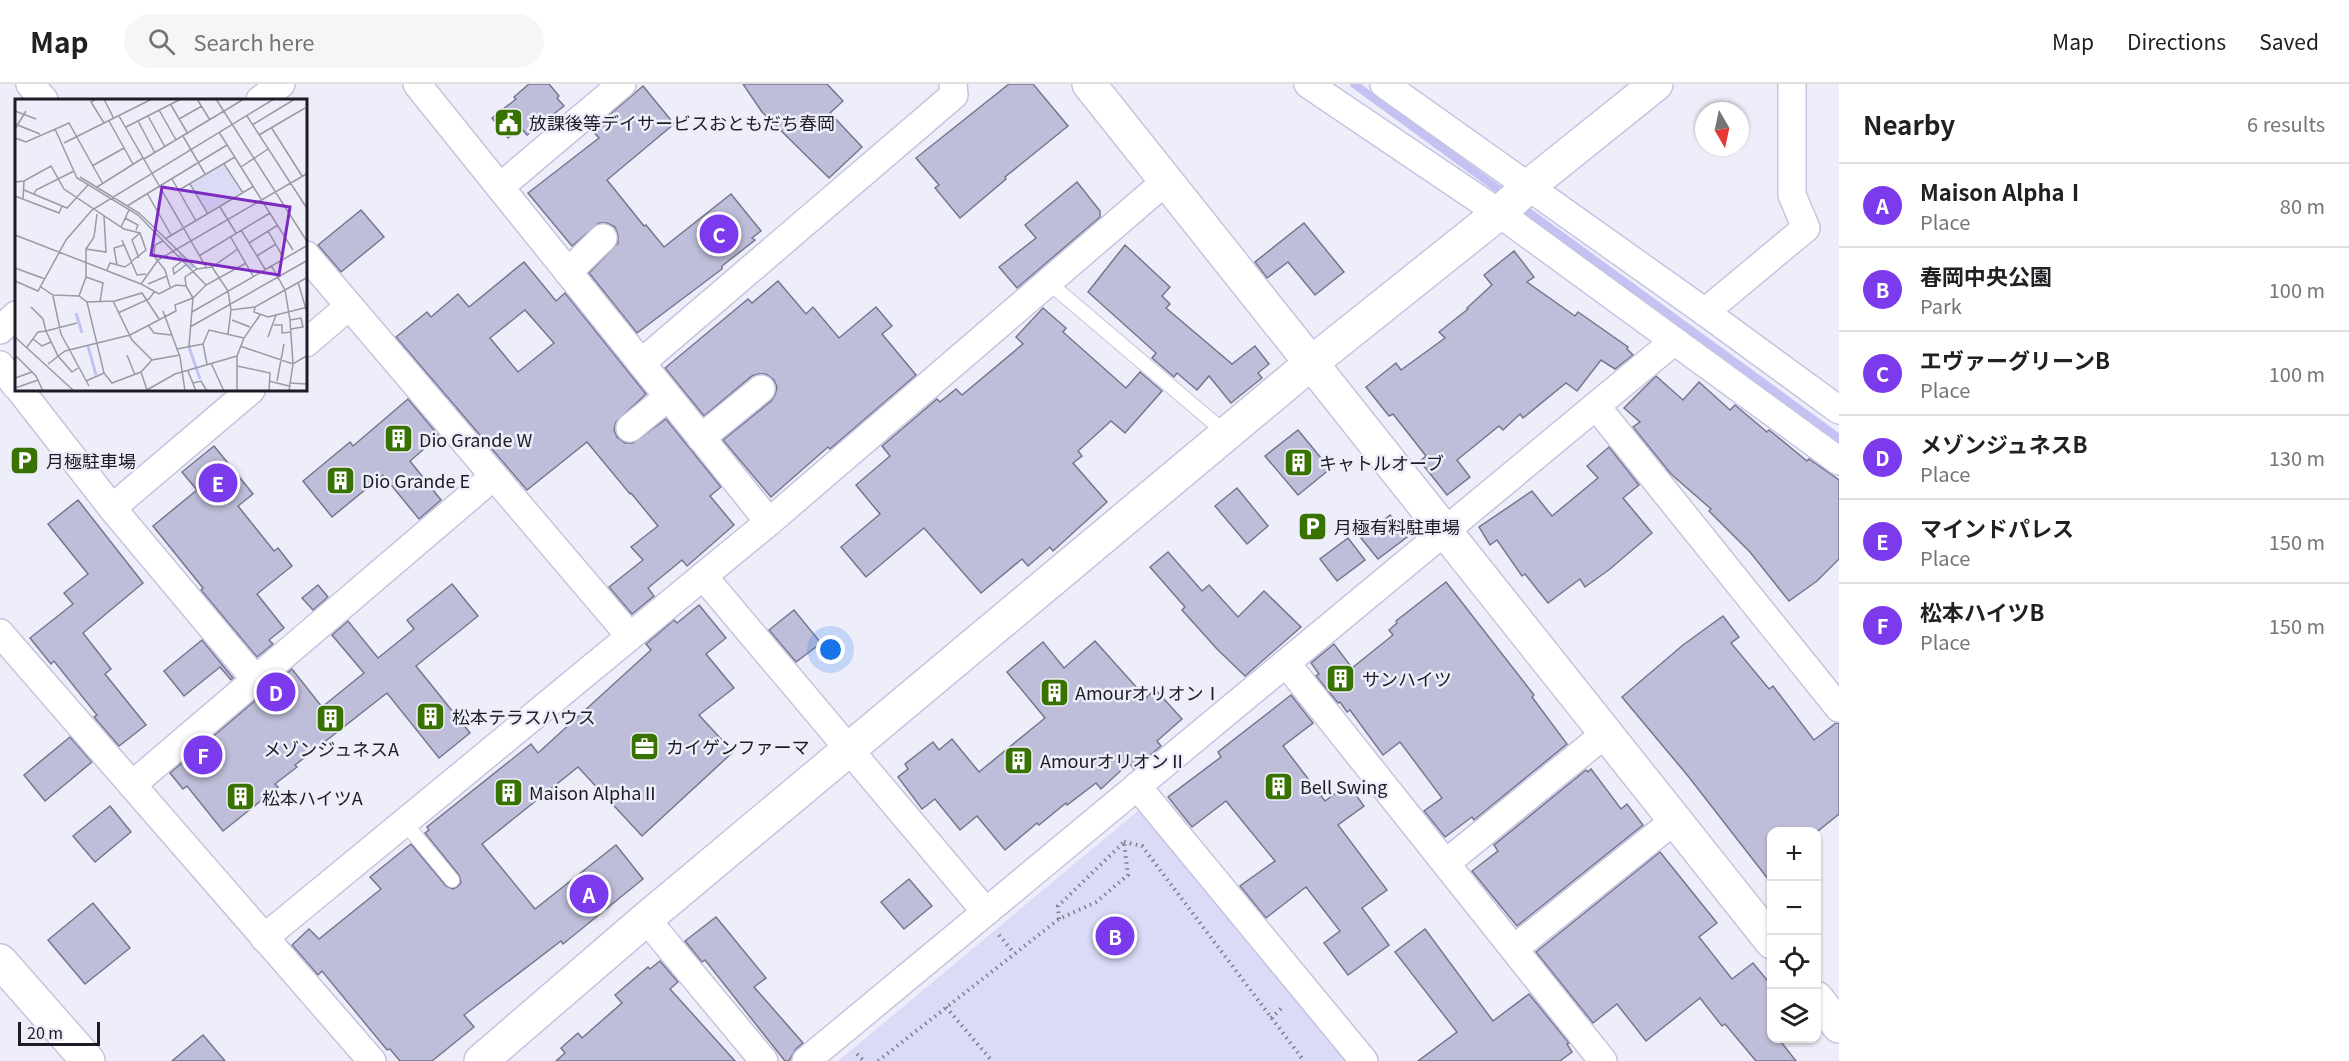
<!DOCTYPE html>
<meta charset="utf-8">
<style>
body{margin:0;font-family:Georgia,"Noto Sans JP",serif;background:#f6f6f6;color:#202124}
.controls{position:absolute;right:18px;bottom:18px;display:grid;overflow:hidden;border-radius:12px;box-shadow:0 2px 4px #0004}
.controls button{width:54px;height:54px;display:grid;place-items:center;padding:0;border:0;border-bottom:2px solid #e0e0e0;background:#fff;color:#202124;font:30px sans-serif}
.compass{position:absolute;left:1695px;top:18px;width:54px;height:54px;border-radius:50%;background:#fff;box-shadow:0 2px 4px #0004;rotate:171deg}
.scale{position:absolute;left:18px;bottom:15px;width:82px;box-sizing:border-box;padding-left:6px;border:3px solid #1c1c26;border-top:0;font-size:16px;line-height:21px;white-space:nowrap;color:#1c1c26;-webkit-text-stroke:4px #eeeefa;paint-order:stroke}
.you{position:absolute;left:831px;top:566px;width:21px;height:21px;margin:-15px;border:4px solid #fff;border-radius:50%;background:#1a73e8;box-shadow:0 0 0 9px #1a73e833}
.badge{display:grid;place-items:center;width:39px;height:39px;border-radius:50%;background:#7c3aed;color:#fff;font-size:20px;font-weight:700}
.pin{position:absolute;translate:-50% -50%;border:3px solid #fff;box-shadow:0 2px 6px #0006}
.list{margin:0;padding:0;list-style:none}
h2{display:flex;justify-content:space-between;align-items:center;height:78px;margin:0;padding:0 24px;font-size:26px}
h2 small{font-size:20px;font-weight:400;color:#757577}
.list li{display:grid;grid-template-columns:39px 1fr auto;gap:18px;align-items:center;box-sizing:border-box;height:84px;padding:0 24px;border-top:2px solid #e0e0e0}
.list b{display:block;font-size:22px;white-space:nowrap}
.list p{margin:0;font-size:20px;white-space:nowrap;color:#757577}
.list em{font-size:20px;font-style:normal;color:#757577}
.icon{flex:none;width:33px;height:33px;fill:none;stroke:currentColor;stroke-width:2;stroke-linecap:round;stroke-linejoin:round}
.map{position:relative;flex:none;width:1839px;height:977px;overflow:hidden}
header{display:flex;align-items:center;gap:36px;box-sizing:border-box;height:84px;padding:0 30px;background:#fff;border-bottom:2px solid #e0e0e0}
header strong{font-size:28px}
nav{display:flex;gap:33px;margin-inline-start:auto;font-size:21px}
.search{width:420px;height:54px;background:#f6f6f6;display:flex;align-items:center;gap:15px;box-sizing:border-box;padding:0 21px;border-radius:33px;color:#757577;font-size:22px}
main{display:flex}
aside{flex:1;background:#fff}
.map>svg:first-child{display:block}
.green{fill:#dbdbf8}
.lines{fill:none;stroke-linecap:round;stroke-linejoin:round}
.stream{stroke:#c3c2f3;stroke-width:8}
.building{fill:#bebeda;stroke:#777690;stroke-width:1.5;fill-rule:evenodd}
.service-casing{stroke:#c4c4e0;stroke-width:16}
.minor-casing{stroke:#c4c4e0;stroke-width:30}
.tertiary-casing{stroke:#c4c4e0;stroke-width:36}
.secondary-casing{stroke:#c4c4e0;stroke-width:36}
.path{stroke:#7f7f8a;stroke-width:4;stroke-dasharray:1.5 4.5;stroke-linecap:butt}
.service{stroke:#fff;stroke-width:14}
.minor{stroke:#fff;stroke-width:27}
.tertiary{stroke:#fff;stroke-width:33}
.secondary{stroke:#fff;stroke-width:33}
.labels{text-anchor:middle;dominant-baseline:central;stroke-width:5;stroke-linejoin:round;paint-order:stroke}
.poi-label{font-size:18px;fill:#1c1c26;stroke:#eeeefa;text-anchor:start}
.inset-river{fill:none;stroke:#c3c2f3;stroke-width:3}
.inset-road{fill:none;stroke:#9a9aa5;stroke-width:1.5}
.view{fill:#7b2cbf;fill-opacity:0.15;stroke:#7b2cbf;stroke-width:3}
.inset-edge{fill:none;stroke:#1c1c26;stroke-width:3}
</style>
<header>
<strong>Map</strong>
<div class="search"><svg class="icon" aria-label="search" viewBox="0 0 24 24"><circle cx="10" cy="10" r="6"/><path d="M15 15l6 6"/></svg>Search here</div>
<nav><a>Map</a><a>Directions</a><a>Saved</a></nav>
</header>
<main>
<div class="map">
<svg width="1839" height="977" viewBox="0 0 1839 977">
<rect width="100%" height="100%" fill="#eeeefa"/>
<!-- green -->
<path class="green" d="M1139,726l206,251h-507z"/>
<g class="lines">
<!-- stream -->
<g class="stream">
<path d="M1354,0l155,113"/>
<path d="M1519,121l320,233"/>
</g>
</g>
<!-- building -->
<g class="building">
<path d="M529,0h20l10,12 -2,2 7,8 -37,29 -6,-7 -13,10 -16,-20 24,-19 -2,-2z"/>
<path d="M743,0h84l16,17 -13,12 32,34 -33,31 -67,-66z"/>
<path d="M1009,0h24l35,42 -63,51 1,2 -46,39 -25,-30 4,-3 -23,-27z"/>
<path d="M643,2l31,38 -67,56 37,46 2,-1 18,22 67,-53 30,37 -9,7 3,2 -33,26v3l-85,64 -48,-60 29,-30v-8l-3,-8 -8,-4h-8l-27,23 -44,-53 71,-55 -7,-8z"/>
<path d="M1077,98l23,29v6l-83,71 -18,-21 37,-29 -11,-13z"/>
<path d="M361,126l23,27 -43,35 -23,-27z"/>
<path d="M1304,139l40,49 -29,23 -27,-33 -21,16 -12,-16z"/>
<path d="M1125,161l45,42 -8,9 8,8 -4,4 66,56 23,-18 14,18 -11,9 4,5 -31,25 -22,-27 -12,14 -20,-17 -3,4 -22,-19 4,-5 -68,-61z"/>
<path d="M1514,167l20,26 -7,5 48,34 3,-4 50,35 -1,2 6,6 -18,14 -14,-9 -24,31 -11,-8 -43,35 -3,-4 -17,16 -4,-4 -42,34 13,17 -23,18 -27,-34 6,-5 -33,-42 -4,2 -23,-29 30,-24 5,7 44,-32 -6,-6 29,-23 -1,-1 25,-23 -8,-10z"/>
<path d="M524,178l32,39 9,-8 81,101 -30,28 -2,8 3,7 8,6h8l33,-24 55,68 -11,9 24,29 -47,41 -5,-6 -34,28 6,8 -22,18 -23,-27 34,-27 -12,-13 27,-21 -27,-33 -1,1 -43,-52 -60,48 -131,-153 31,-25 4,5 27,-23 11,13zM525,226l29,33 -36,29 -28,-34z"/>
<path d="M778,197l28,33 7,-7 26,31 37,-31 16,19 -10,8 34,41 -86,74 -2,-2 -57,50 -48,-57 48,-39 4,-6 2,-8 -3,-7 -8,-6h-8l-6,2 -48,40 -39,-48 83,-69 4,4z"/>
<path d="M1043,224l23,20 -3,4 63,56 14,-16 22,19 -37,42 -14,-12 -33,30 4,5 -9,7 34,39 -54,49 -3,-4 -22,19 -6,-7 -41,34 -57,-65 -58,49 -25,-30 39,-33 -24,-29 34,-29 -8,-10 55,-47 3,3 16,-13 6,6 61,-51 -7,-7z"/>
<path d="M1656,292l27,24 16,-18 31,28 5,-5 32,27 2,-2 38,31 2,-2 30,21v79l-22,22 -28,20 -39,-49 -41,-41 2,-2 -40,-35 -38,-47 7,-5 -16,-14z"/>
<path d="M408,315l31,37 -29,25 31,39 -22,19 -36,-44 -51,42 -29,-36 47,-39 3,4z"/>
<path d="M1298,346l32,39 -32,26 -33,-39z"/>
<path d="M214,362l39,48 -15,12 36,45 4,-3 14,18 -35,28 27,34 -15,12 4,4 -16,13 -56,-67 2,-2 -50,-62 44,-36 -15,-18z"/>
<path d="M1609,363l30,38 -16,13 29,35 -42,36 -25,18 -5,-8 -32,24 -23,-29 -3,2 -25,-36 -7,5 -11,-18 53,-36 20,25 46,-38 -11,-12z"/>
<path d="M1237,404l31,38 -21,18 -32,-38z"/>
<path d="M78,416l65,83 -60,50 28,36 -6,5 41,51 -27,21 -25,-29 3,-2 -43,-54 -3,3 -21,-26 43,-34 -9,-11 24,-19 -40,-50z"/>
<path d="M1390,431l17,22 -29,22 -17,-21z"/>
<path d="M1348,454l17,22 -28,21 -17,-22z"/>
<path d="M1168,468l34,39 7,-6 29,32 26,-26 37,36 -56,49 -28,-27 -35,-39 3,-3 -35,-40z"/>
<path d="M1446,498l88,113 -2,2 35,47 -93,76 -2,-3 -27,20 -21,-26 18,-13 -42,-56 -17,13 -33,-45 -3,2 -7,-10 -2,1 -22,-27 3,-2 -8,-11 23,-19 18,24 41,-33 -4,-5 8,-7 -1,-2z"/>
<path d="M452,500l26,32 -62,50 54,67 -31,25 -52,-65 -92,72 2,2 -22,17 3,3 -55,44 -36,-45 -4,3 -13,-16 122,-104 30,38 42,-34 -32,-38 16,-14 30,37 36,-29 -7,-9z"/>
<path d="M318,501l10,12 -15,13 -11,-12z"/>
<path d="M699,521l27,33 -20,16 28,34 -35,27 34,37 -91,84 -64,-69 -96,77 53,65 81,-64 27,34 -80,65 -2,-3 -97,74 10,12 -42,34h-32l-10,-12 -3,1 -65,-79 -4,4 -26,-30 17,-16 10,10 62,-50 -11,-12 41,-33 35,42 7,3 4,-2 4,-4 -2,-8 -34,-42 4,-3 -2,-3 104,-83 7,9 113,-103 -5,-6 28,-24 3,3z"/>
<path d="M794,526l27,33 -25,19 -27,-32z"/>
<path d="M1723,532l16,21 -8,6 38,46 4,-3 41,54 22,-17h3v91l-21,17h-46v53l-84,-108 -66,-79 61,-52z"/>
<path d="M202,556l31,38 -2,2 -11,-13 -36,29 -20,-25z"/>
<path d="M1095,557l51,57 9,-9 27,30 -25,22 4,5 -27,23 -5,-6 -28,26 -5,-6 -29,22 -1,-2 -27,22 -2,-2 -32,27 -28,-34 -17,14 -25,-31 -13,10 -24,-32 10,-8 -3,-5 28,-22 6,8 13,-11 27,33 66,-54 -38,-46 36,-30 21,26z"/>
<path d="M1291,611l22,28 -30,23 42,55 23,-17 16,22 -26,19 49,65 -25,18 27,37 -41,30 -24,-32 16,-12 -34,-44 -40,31 -26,-32 35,-25 -49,-60 -34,26 -24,-30 53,-40 -3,-5z"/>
<path d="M70,653l22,25 -47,39 -21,-26z"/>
<path d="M1591,685l30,40 6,-5 16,21 -126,101 -45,-55 26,-20 -4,-6 92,-75 2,2z"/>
<path d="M110,722l21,26 -36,30 -22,-26z"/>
<path d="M1660,768l57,71 -18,14 33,42 21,-16 19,23v52h6l18,23h-40l-31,-37 -3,2 -22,-28 -54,43 -29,-37 -24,19 -57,-71z"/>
<path d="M909,795l23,27 -28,23 -23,-27z"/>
<path d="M93,819l37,45 -45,36 -37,-44z"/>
<path d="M716,833l50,61 -12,9 49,56 -7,6 -7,12h-4l-80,-101 -3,2 -17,-21z"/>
<path d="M1425,845l68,92 36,-27 40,49 -2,1 5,8 -12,9h-142l39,-29 -62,-80z"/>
<path d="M660,877l18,21 -8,7 65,72h-179l9,-8 -4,-5 17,-15 4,5 40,-35 -7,-8 33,-28 2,2z"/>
<path d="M203,951l22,26h-53z"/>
</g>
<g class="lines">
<defs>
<g id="service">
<path d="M1048,198l179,152"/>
<path d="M404,738l48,58"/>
</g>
<g id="minor">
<path d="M30,0l14,16"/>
<path d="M417,0l352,438"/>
<path d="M1308,0l191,129 340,248"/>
<path d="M1384,0l321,228 134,98"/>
<path d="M260,16l21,-16"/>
<path d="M500,103l122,-103"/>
<path d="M306,171l324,381"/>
<path d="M568,188l35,-34"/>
<path d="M1705,228l101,-84 -14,-33v-111"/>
<path d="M0,246l16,-15"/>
<path d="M306,259l43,-37"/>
<path d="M641,279l313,-268 -1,-11"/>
<path d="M0,281l16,21"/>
<path d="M20,306l92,118 144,172"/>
<path d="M1596,322l243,302"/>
<path d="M630,344l38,-31"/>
<path d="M701,354l60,-49"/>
<path d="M112,424l139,-118"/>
<path d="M703,492l283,336"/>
<path d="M0,549l372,428"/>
<path d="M1286,579l317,398"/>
<path d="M132,701l362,-309"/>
<path d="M1137,702l227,275"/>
<path d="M1446,779l159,-129"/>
<path d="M646,835l118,142"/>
<path d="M264,854l505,-416 397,-341"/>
<path d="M1514,865l161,-129"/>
<path d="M806,977l867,-719"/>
</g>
<g id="tertiary">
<path d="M1089,0l683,858"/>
<path d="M1816,914l23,28"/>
<path d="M481,977l165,-142 664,-555 189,-151 30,-27 127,-102"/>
</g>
<path id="secondary" d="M0,877l88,100"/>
</defs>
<!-- service casing -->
<use href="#service" class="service-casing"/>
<!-- minor casing -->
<use href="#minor" class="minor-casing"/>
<!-- tertiary casing -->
<use href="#tertiary" class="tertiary-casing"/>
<!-- secondary casing -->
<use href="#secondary" class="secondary-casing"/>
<!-- path -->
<g class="path">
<path d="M1124,758l18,4 162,215"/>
<path d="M1059,835l-1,-13 66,-64"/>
<path d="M999,851l15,18"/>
<path d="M946,923l46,54"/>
<path d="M1271,934l13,-12"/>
<path d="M857,970l7,7"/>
<path d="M878,977l181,-142 37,-17 32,-27 -4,-33"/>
</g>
<!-- service -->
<use href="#service" class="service"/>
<!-- minor -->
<use href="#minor" class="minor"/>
<!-- tertiary -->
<use href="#tertiary" class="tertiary"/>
<!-- secondary -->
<use href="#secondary" class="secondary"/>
</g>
<!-- icons -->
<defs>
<symbol id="civic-square" viewBox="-11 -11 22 22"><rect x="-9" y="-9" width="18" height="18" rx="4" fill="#387200" stroke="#eeeefa"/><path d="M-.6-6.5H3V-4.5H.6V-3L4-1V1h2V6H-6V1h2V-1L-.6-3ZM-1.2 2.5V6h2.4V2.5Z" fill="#fff"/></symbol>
<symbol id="building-square" viewBox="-11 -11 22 22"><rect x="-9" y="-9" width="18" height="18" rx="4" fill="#387200" stroke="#eeeefa"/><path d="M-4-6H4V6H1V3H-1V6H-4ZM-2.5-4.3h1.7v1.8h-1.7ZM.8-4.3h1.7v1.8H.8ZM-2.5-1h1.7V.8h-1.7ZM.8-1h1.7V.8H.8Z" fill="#fff"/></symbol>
<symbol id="parking-square" viewBox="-11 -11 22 22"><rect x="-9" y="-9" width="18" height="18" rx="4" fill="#387200" stroke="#eeeefa"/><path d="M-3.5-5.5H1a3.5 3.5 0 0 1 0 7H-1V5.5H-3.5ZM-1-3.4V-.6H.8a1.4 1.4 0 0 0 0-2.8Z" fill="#fff"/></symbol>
<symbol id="office-square" viewBox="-11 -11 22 22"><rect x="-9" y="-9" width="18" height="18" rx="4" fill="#387200" stroke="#eeeefa"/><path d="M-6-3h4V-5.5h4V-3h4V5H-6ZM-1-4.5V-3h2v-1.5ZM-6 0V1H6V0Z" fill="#fff"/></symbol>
</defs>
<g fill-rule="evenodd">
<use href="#civic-square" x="492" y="22" width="33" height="33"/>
<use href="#building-square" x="382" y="338" width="33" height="33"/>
<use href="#parking-square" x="8" y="360" width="33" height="33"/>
<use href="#building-square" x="1282" y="362" width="33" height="33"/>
<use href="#building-square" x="324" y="380" width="33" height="33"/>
<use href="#parking-square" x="1296" y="426" width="33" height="33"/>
<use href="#building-square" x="1324" y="578" width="33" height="33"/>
<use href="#building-square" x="1038" y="592" width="33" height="33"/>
<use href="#building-square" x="414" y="616" width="33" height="33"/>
<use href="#building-square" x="314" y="618" width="33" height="33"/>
<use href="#office-square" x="628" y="646" width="33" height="33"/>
<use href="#building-square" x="1002" y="660" width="33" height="33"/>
<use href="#building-square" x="1262" y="686" width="33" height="33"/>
<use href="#building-square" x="492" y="692" width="33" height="33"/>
<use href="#building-square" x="224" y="696" width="33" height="33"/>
</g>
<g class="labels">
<!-- poi labels -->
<g class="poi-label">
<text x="529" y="38">放課後等デイサービスおともだち春岡</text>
<text x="419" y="355">Dio Grande W</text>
<text x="46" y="376">月極駐車場</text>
<text x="1319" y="378">キャトルオーブ</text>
<text x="362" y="396">Dio Grande E</text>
<text x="1334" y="442">月極有料駐車場</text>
<text x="1362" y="594">サンハイツ</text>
<text x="1075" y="608">AmourオリオンⅠ</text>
<text x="452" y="632">松本テラスハウス</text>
<text x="666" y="662">カイゲンファーマ</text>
<text x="331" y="664" text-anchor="middle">メゾンジュネスA</text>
<text x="1040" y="676">AmourオリオンⅡ</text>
<text x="1300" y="702">Bell Swing</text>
<text x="529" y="708">Maison AlphaⅡ</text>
<text x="262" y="713">松本ハイツA</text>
</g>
</g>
<!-- overview -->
<g transform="translate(15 15)">
<rect width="292" height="292" fill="#eeeefa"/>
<path d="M208,66l18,27 -33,20 -17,-28z" fill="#dbdbf8"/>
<path class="inset-river" d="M164,156l14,13M61,214l6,20M73,247l8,29M174,248l11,32"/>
<path class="inset-road" d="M81,0l-5,3 13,21M89,0l10,20M182,0l13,21M201,0l92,144M156,6l17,29M144,11l17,30M0,12l21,8M104,17l87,151M133,17l17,31M232,17l61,94M164,20l23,-13M94,22l24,43M123,22l17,32M0,25l25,10M237,26l43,-26M111,28l55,-28M256,28l31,49M0,30l11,-18M40,30l22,49 61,37 68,70M204,33l74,118M244,36l46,-27M168,37l22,38M0,39l11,4 43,-19 34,61M49,44l88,-44M129,60l100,-60M209,65l19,29M77,67l32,-18M226,68l27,-18M65,78l59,36 58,56M157,80l24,42M0,83l9,-1 27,-15 13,23 60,40 16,4 6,17 -14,11M175,85l18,30M82,88l46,-29M9,91l43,18 21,-23M164,91l56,-33M132,94l24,42M19,95l2,-4 38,-19M0,97l44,17 3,-7M8,100l1,-18M112,107l100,-61M205,108l16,26M110,119l13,7 -2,5M106,128l8,-17M226,131l24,39M253,132l15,26M0,136l126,49 18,10 17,-9 10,1 7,12 -4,48M215,137l23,40M150,140l89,-53M107,141l15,35 9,-1M148,142l-8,4 -1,11 11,14 5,17M234,144l29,-18M71,150l20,3 -2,-36M184,157l71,-43M242,157l19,-12M124,159l-7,-18 8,-7M168,161l-10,8 1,6 13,-10M102,166l-3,-17 10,-3M256,166l14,25 5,30 3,44 -4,27M197,168l16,24 3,19 24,-3 53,-30M0,169l30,11M92,171l3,-7 15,4 7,-5M71,178l17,6 -3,19M0,182l23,10 28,-51 26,-30 182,-111M283,183l10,34M126,185l17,-24 150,-87M133,185l19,-8M171,187l-1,-9 12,-8 15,-2 26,-18M26,188l12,8 26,1 8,6 17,71 8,10 29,-11 11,-12 28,-5M38,197l8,38 28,52M64,197l7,-19v-28l8,-12 3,-23M98,202l19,39 20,20M72,203l28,-1 27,-8 17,26M240,208l-1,5 14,5 40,-10M148,212l17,46 5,34M177,213l116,-67M103,214l31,-14 6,-8M217,221l18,7M275,221l11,-2 2,9 -12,2M62,224l-31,8 12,25 14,16 6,-4M133,226l6,8 17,2M259,226h8v8l9,-1M175,228l118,-67M213,235l3,-24M0,238l59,54M253,238l8,-22M18,240l9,7 9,-4M225,247l53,18 15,-9M12,248l11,-15 8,-1 -3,-12 -12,-12M162,250l26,-5M0,256l21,21 7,15M112,256l8,20M196,264l13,28M33,265l17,-13 65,-16 46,-24 -1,-6 18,-7 13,-13 40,-22M192,265l-4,-20 6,-14 35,8M222,267l33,7 -1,18M173,272l8,20M126,273l6,18M0,279l17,-6M71,282l18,-8M254,282l20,5M262,282l7,-37M178,284l8,-2 6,10M274,284l18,1v7M0,289l23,-8M130,292l30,-17 62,-18M222,292v-35l7,-18 16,-23"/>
<path class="view" d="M147,88l128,20 -11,68 -128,-20z"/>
<rect width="292" height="292" class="inset-edge"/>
</g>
</svg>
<div class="controls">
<button>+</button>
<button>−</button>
<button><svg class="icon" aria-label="locate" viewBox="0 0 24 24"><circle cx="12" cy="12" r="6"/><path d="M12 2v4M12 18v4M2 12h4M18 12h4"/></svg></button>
<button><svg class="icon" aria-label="layers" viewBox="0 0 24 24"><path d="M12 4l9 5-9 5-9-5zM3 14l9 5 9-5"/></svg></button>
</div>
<svg class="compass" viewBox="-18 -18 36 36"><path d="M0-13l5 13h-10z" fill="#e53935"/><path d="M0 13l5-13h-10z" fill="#757577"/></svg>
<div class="scale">20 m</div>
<div class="you"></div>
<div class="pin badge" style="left:589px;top:810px">A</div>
<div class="pin badge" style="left:1115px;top:852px">B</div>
<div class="pin badge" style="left:719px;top:150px">C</div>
<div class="pin badge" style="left:276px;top:608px">D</div>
<div class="pin badge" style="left:218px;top:399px">E</div>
<div class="pin badge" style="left:203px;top:671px">F</div>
</div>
<aside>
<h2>Nearby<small>6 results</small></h2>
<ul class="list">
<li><span class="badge">A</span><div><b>Maison AlphaⅠ</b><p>Place</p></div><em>80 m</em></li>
<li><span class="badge">B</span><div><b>春岡中央公園</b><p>Park</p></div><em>100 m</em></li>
<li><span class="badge">C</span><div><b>エヴァーグリーンB</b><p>Place</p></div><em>100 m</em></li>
<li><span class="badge">D</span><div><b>メゾンジュネスB</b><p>Place</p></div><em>130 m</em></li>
<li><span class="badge">E</span><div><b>マインドパレス</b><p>Place</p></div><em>150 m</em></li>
<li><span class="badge">F</span><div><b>松本ハイツB</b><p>Place</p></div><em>150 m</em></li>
</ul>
</aside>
</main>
